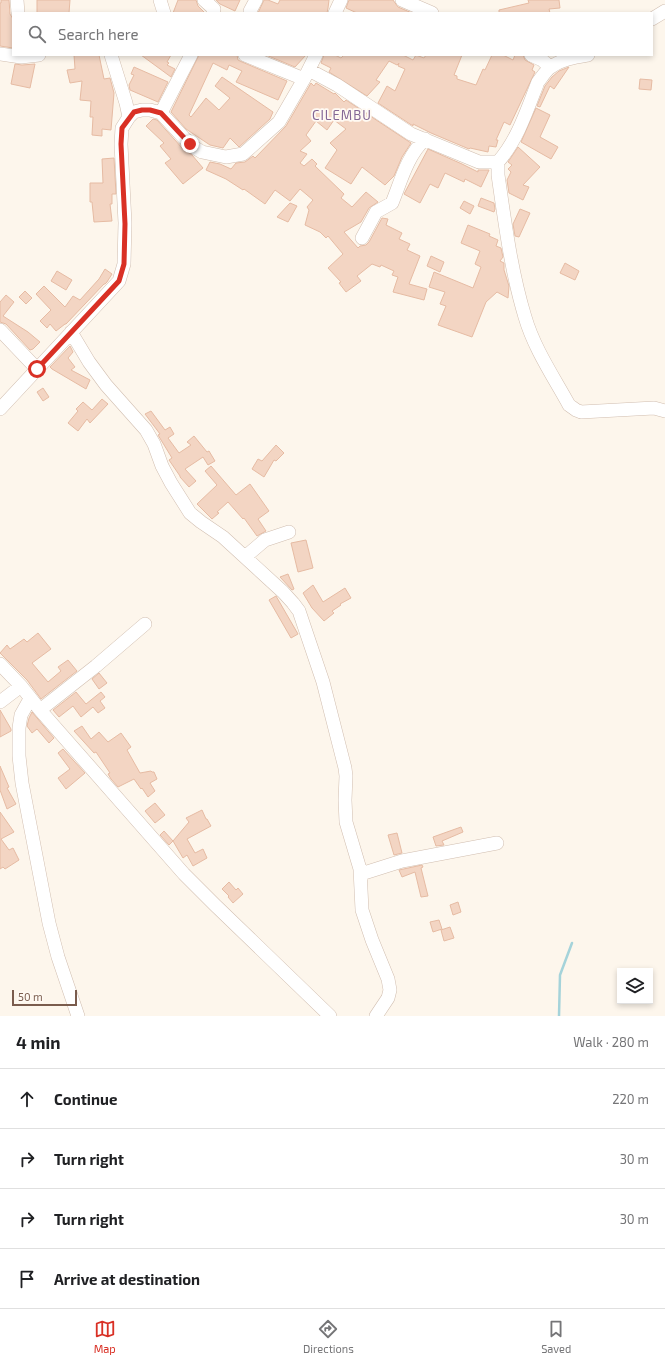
<!DOCTYPE html>
<meta charset="utf-8">
<style>
:root{--surface:#fff;--page:#f6f6f6;--text:#202124;--muted:#757577;--line:#e0e0e0;--accent:#d93025}
body{margin:0;font-family:"Exo 2",sans-serif;background:var(--page);color:var(--text)}
.controls{position:absolute;right:12px;bottom:12px;display:grid;overflow:hidden;border-radius:0px;box-shadow:0 2px 6px #0003}
.controls button{width:36px;height:36px;display:grid;place-items:center;padding:0;border:0;border-bottom:1px solid var(--line);background:var(--surface);color:var(--text);font:20px sans-serif}
.scale{position:absolute;left:12px;bottom:10px;width:65px;box-sizing:border-box;padding-left:4px;border:2px solid #7a5c4d;border-top:0;font-size:11px;line-height:14px;white-space:nowrap;color:#7a5c4d;-webkit-text-stroke:3px #fffaf3;paint-order:stroke}
.stop{position:absolute;width:12px;height:12px;margin:-9px;border:3px solid #d93025;border-radius:50%;background:#fff}
.stop.end{background:#d93025;border-color:#fff;box-shadow:0 1px 4px #0008}
.list{margin:0;padding:0;list-style:none}
h2{display:flex;justify-content:space-between;align-items:center;height:52px;margin:0;padding:0 16px;font-size:17px}
h2 small{font-size:13px;font-weight:400;color:var(--muted)}
.list li{display:grid;grid-template-columns:26px 1fr auto;gap:12px;align-items:center;box-sizing:border-box;height:60px;padding:0 16px;border-top:1px solid var(--line)}
.list b{display:block;font-size:15px;white-space:nowrap}
.list em{font-size:13px;font-style:normal;color:var(--muted)}
.icon{flex:none;width:22px;height:22px;fill:none;stroke:currentColor;stroke-width:2;stroke-linecap:round;stroke-linejoin:round}
.map{position:relative;flex:none;width:665px;height:1016px;overflow:hidden}
.search{position:absolute;background:var(--surface);box-shadow:0 2px 6px #0003;left:12px;right:12px;top:12px;height:44px;display:flex;align-items:center;gap:10px;box-sizing:border-box;padding:0 14px;border-radius:0px;color:var(--muted);font-size:15px}
.sheet{height:292px;background:var(--surface)}
nav{display:flex;justify-content:space-around;align-items:center;box-sizing:border-box;height:56px;border-top:1px solid var(--line);background:var(--surface);font-size:11px;color:var(--muted)}
nav a{display:grid;justify-items:center;gap:2px}
nav .on{color:var(--accent)}
.map>svg:first-child{display:block}
</style>
<div class="map">
<svg width="665" height="1016" viewBox="0 0 665 1016">
<rect width="100%" height="100%" fill="#fdf6ec"/>
<g fill="none" stroke-linecap="round" stroke-linejoin="round">
<path stroke="#a5d3da" stroke-width="2.5" d="M559,1016L560,975L572,943"/>
</g>
<path fill="#f3d5c3" stroke="#e6bba3" d="M1,0H9L10,14L13,19V48L0,46V3H1Z
M37,0H70L69,13H37Z
M178,0H196L198,6L205,13H173Z
M216,0H240L235,11L220,4Z
M264,0H268L278,4L280,0H329L328,8L327,13H258Z
M349,0H393L398,7L412,13H357L346,8Z
M528,0H559L560,8L549,9L550,13H499V10L529,3Z
M74,55H99L104,79L110,78L114,93L111,130L102,129V136L92,135L93,117H90L91,101L80,100L82,81L70,83L67,70L75,69Z
M141,55H171L167,62L169,63L167,65L175,69L171,77Z
M199,55H237L238,60L242,62L287,81L278,100L236,82L242,71L229,65L227,70L213,63L189,115L191,117L206,98L219,110L230,98L215,86L222,77L273,112L270,119L239,147L230,138L223,148L210,145L186,129L171,112Z
M266,55H306L295,67Z
M324,55H335L341,58L344,55H403L413,60L416,55L424,58L426,55H462L454,75L457,76V79L476,85L483,69L485,70L492,55H503L513,60L515,55H523L525,60L534,65L532,70L535,72L510,125L504,122L496,140H498L496,147L489,146L488,152L470,148L469,149L431,133L413,124V126L378,103L387,86L395,91L405,69L398,66L399,63L397,65L389,61L376,80L380,82L367,96L329,72L331,68L321,63Z
M15,64L22,65L35,64L30,88L11,84Z
M134,67L168,82L158,102L130,90L129,85L134,75L131,74Z
M569,67L554,89L550,86L540,107L537,106L545,86L552,77L559,71Z
M640,79L652,80L651,90L639,89Z
M311,83L314,86L316,83L334,94L335,93L344,102L346,100L411,143L402,157L394,176L385,185L362,167L351,184L325,168L337,150L330,143L346,129L334,120L327,130L316,121L306,135L311,141L300,151L307,154L300,163L304,166L312,159L317,164L315,166L344,194L341,198L352,207L366,192L378,202L369,208L361,222L344,232L358,248L360,246L366,245L369,242L382,218L388,219L386,225L402,233L399,239L410,244L407,250L420,256L409,284L427,289L424,300L393,292L398,277L392,275L394,271L381,265L380,267L372,264L357,276L361,281L346,292L339,283L341,282L328,268L343,254L328,236L326,238L320,232L305,225L309,210L307,207L313,200L300,189L290,201L275,190L265,204L244,189L243,190L226,179L206,170L210,162L220,164L231,169L236,163L245,162L253,156L255,158L286,126Z
M536,108L550,115L540,137L558,147L551,159L521,142Z
M153,119L157,120L183,149L192,155L203,168L183,184L165,163L171,159L160,146L164,143L146,126Z
M518,147L540,167L523,185L529,187L523,200L509,193L507,180L511,172L508,169L512,165L508,162Z
M428,149L462,164L478,172V170H489L481,187L465,179L464,182L445,173L438,188L430,184L420,203L404,194Z
M114,158L116,194H112V204H110L112,221L94,222L92,202H90V183H103L102,159Z
M481,198L494,203L495,209L494,212L478,206Z
M464,201L474,206L470,214L460,208Z
M290,203L297,206L288,222L277,217Z
M520,209L530,213L519,237L515,236L513,224Z
M468,225L490,234L489,236L498,240L496,246L501,248L503,257L500,261L504,263V270L509,286L508,298L497,292L486,302L472,337L438,325L446,306L440,304L445,292L429,287L434,272L473,288L481,267L475,264L480,251L461,243Z
M431,256L444,262L440,272L427,266Z
M565,263L579,271L575,280L560,273Z
M105,269L112,274L107,282L105,284H104L66,324H65L56,331L50,324L47,328L40,321L51,310L36,294L44,286L65,307L73,296L80,300L99,279Z
M57,271L72,280L66,290L51,281Z
M25,291L32,298L26,304L19,297Z
M6,295L14,302L3,316L28,332L40,342L33,349L30,350L6,324L0,322V302Z
M70,346L73,352L68,358L75,367L71,370L90,380L86,389L52,369L50,367Z
M43,388L49,397L43,401L37,392Z
M102,399L108,404L90,423L87,419L78,431L68,423L78,411L76,409L83,402L92,410Z
M151,411L165,430L170,427L174,434L168,438L179,453L191,445L187,442L194,436L207,452L209,451L215,461L208,465L203,457L185,469L196,481L189,487L180,477V476L169,460L172,458L158,435L160,434L145,414Z
M276,445L284,453L276,461L274,460L264,477L252,469L258,459L262,461Z
M211,466L236,495L250,484L269,511L258,519L266,531L257,536L244,518L243,519L228,502L217,512L219,513L212,519L197,504L217,485L205,471Z
M306,540L313,568L298,572L291,543Z
M288,574L294,589L292,590L280,577Z
M313,585L323,602L345,588L351,598L340,604L341,605L332,611L334,613L324,621L312,608L303,593Z
M276,596L298,634L291,638L269,600Z
M38,633L51,649L32,663L48,682L61,671L58,667L68,660L77,671L41,699L27,680L0,653L7,645L10,649L24,639L27,642Z
M99,673L107,683L99,689L92,679Z
M76,692L86,704L101,692L105,697L100,701L105,708L98,713L93,707L81,717L73,706L59,717L53,710Z
M0,710L11,729V731L0,737Z
M32,712L54,738L49,743L37,729L32,733L27,726L29,718Z
M82,726L91,739L99,732L108,742L121,733L131,747L127,750L140,773L151,771L152,772H154L157,779L150,783L155,791L148,797L142,788L141,789L134,779L118,787L111,779L108,774L110,773L96,752L94,753L74,731Z
M63,749L85,773L66,789L58,778L70,769L58,753Z
M0,766L9,787L7,788L16,804L7,809L0,790Z
M155,803L165,815L155,823L145,811Z
M202,810L206,819H207L211,826L187,839L195,853L203,849L207,858L193,866L187,855L183,858L173,841L189,822L186,818Z
M0,812L14,832L1,839L9,850L13,848L19,860L5,869L3,867L0,869Z
M461,827L463,832L442,841L444,845L436,846L433,837Z
M164,831L173,841L169,845L160,835Z
M397,833L402,853L394,855L388,835Z
M422,865L423,867L421,868L428,896L421,897L415,872L402,877L399,870Z
M229,882L236,890L238,888L243,894L233,903L228,897L229,896L222,889Z
M458,902L461,912L453,915L450,905Z
M439,920L442,929L433,932L430,922Z
M450,927L454,938L444,941L441,930Z"/>
<g fill="none" stroke-linecap="round" stroke-linejoin="round">
<defs>
<path id="minor" d="M17,0L18,13
M160,0L164,13
M204,0L214,9L213,13
M402,0L432,13
M250,11L256,0
M335,13L341,0
M652,19L665,11
M0,54L21,57L39,55
M111,55L126,103L129,117
M245,55L304,79
M531,55L542,60L550,67
M309,70L337,85L411,134L479,162H498C518,139 527,110 538,82C542,77 546,70 551,67C562,59 576,57 588,55
M161,113L191,55
M498,162V175C505,223 511,271 525,317C534,348 553,376 569,405L576,410L581,412L654,408L665,411
M362,238L376,212L392,203C401,181 407,156 425,139
M0,330L37,369
M71,332L89,362L106,385L146,430L154,444L162,466L171,483L190,513L201,522L223,537L283,592L293,603L299,611L323,682L345,768L346,776L345,800L346,822L360,869L362,910L372,940L388,979L390,990L388,998L376,1016
M0,409L119,281L124,264L125,223L121,144L122,128L129,117L134,112L142,110H150L161,113L184,138L195,148L202,152L226,157L243,154L279,122L304,79L316,55
M245,557L265,540L289,532
M0,664L21,686L40,710L184,874L215,905L330,1016
M30,699L21,715L19,728V756L22,783L49,923L58,957L78,1016
M0,702L21,686
M40,710L96,666L145,624
M361,874L402,861L497,843"/>
</defs>
<use href="#minor" stroke="#d1beb0" stroke-width="14"/>
<use href="#minor" stroke="#fff" stroke-width="13"/>
</g>
<g fill="none" stroke-linecap="round" stroke-linejoin="round">
<path stroke="#d93025" stroke-width="5" d="M37,369L119,281L124,264L125,224L121,144L122,128L134,112L142,110H150L161,113L190,144"/>
</g>
<g text-anchor="middle" stroke-width="3.5" stroke-linejoin="round" paint-order="stroke">
<g font-size="13" letter-spacing="1" fill="#846695" stroke="#fffaf3">
<text x="342" y="120">CILEMBU</text>
</g>
</g>
</svg>
<div class="controls">
<button><svg class="icon" aria-label="layers" viewBox="0 0 24 24"><path d="M12 4l9 5-9 5-9-5zM3 14l9 5 9-5"/></svg></button>
</div>
<div class="scale">50 m</div>
<div class="stop" style="left:37px;top:369px"></div>
<div class="stop end" style="left:190px;top:144px"></div>
<div class="search"><svg class="icon" aria-label="search" viewBox="0 0 24 24"><circle cx="10" cy="10" r="6"/><path d="M15 15l6 6"/></svg>Search here</div>
</div>
<section class="sheet">
<h2>4 min<small>Walk · 280 m</small></h2>
<ul class="list">
<li><svg class="icon" aria-label="ahead" viewBox="0 0 24 24"><path d="M12 20V5M6 11l6-6 6 6"/></svg><div><b>Continue</b></div><em>220 m</em></li>
<li><svg class="icon" aria-label="right" viewBox="0 0 24 24"><path d="M7 20v-9h11M14 6l5 5-5 5"/></svg><div><b>Turn right</b></div><em>30 m</em></li>
<li><svg class="icon" aria-label="right" viewBox="0 0 24 24"><path d="M7 20v-9h11M14 6l5 5-5 5"/></svg><div><b>Turn right</b></div><em>30 m</em></li>
<li><svg class="icon" aria-label="arrive" viewBox="0 0 24 24"><path d="M6 21V4h12l-3 4 3 4H6"/></svg><div><b>Arrive at destination</b></div></li>
</ul>
</section>
<nav>
<a class="on"><svg class="icon" aria-label="map" viewBox="0 0 24 24"><path d="M3 6l6-2 6 2 6-2v14l-6 2-6-2-6 2zM9 4v14M15 6v14"/></svg>Map</a>
<a><svg class="icon" aria-label="directions" viewBox="0 0 24 24"><path d="M12 3l9 9-9 9-9-9zM9 14v-3h6M13 9l2 2-2 2"/></svg>Directions</a>
<a><svg class="icon" aria-label="saved" viewBox="0 0 24 24"><path d="M7 4h10v16l-5-4-5 4z"/></svg>Saved</a>
</nav>
